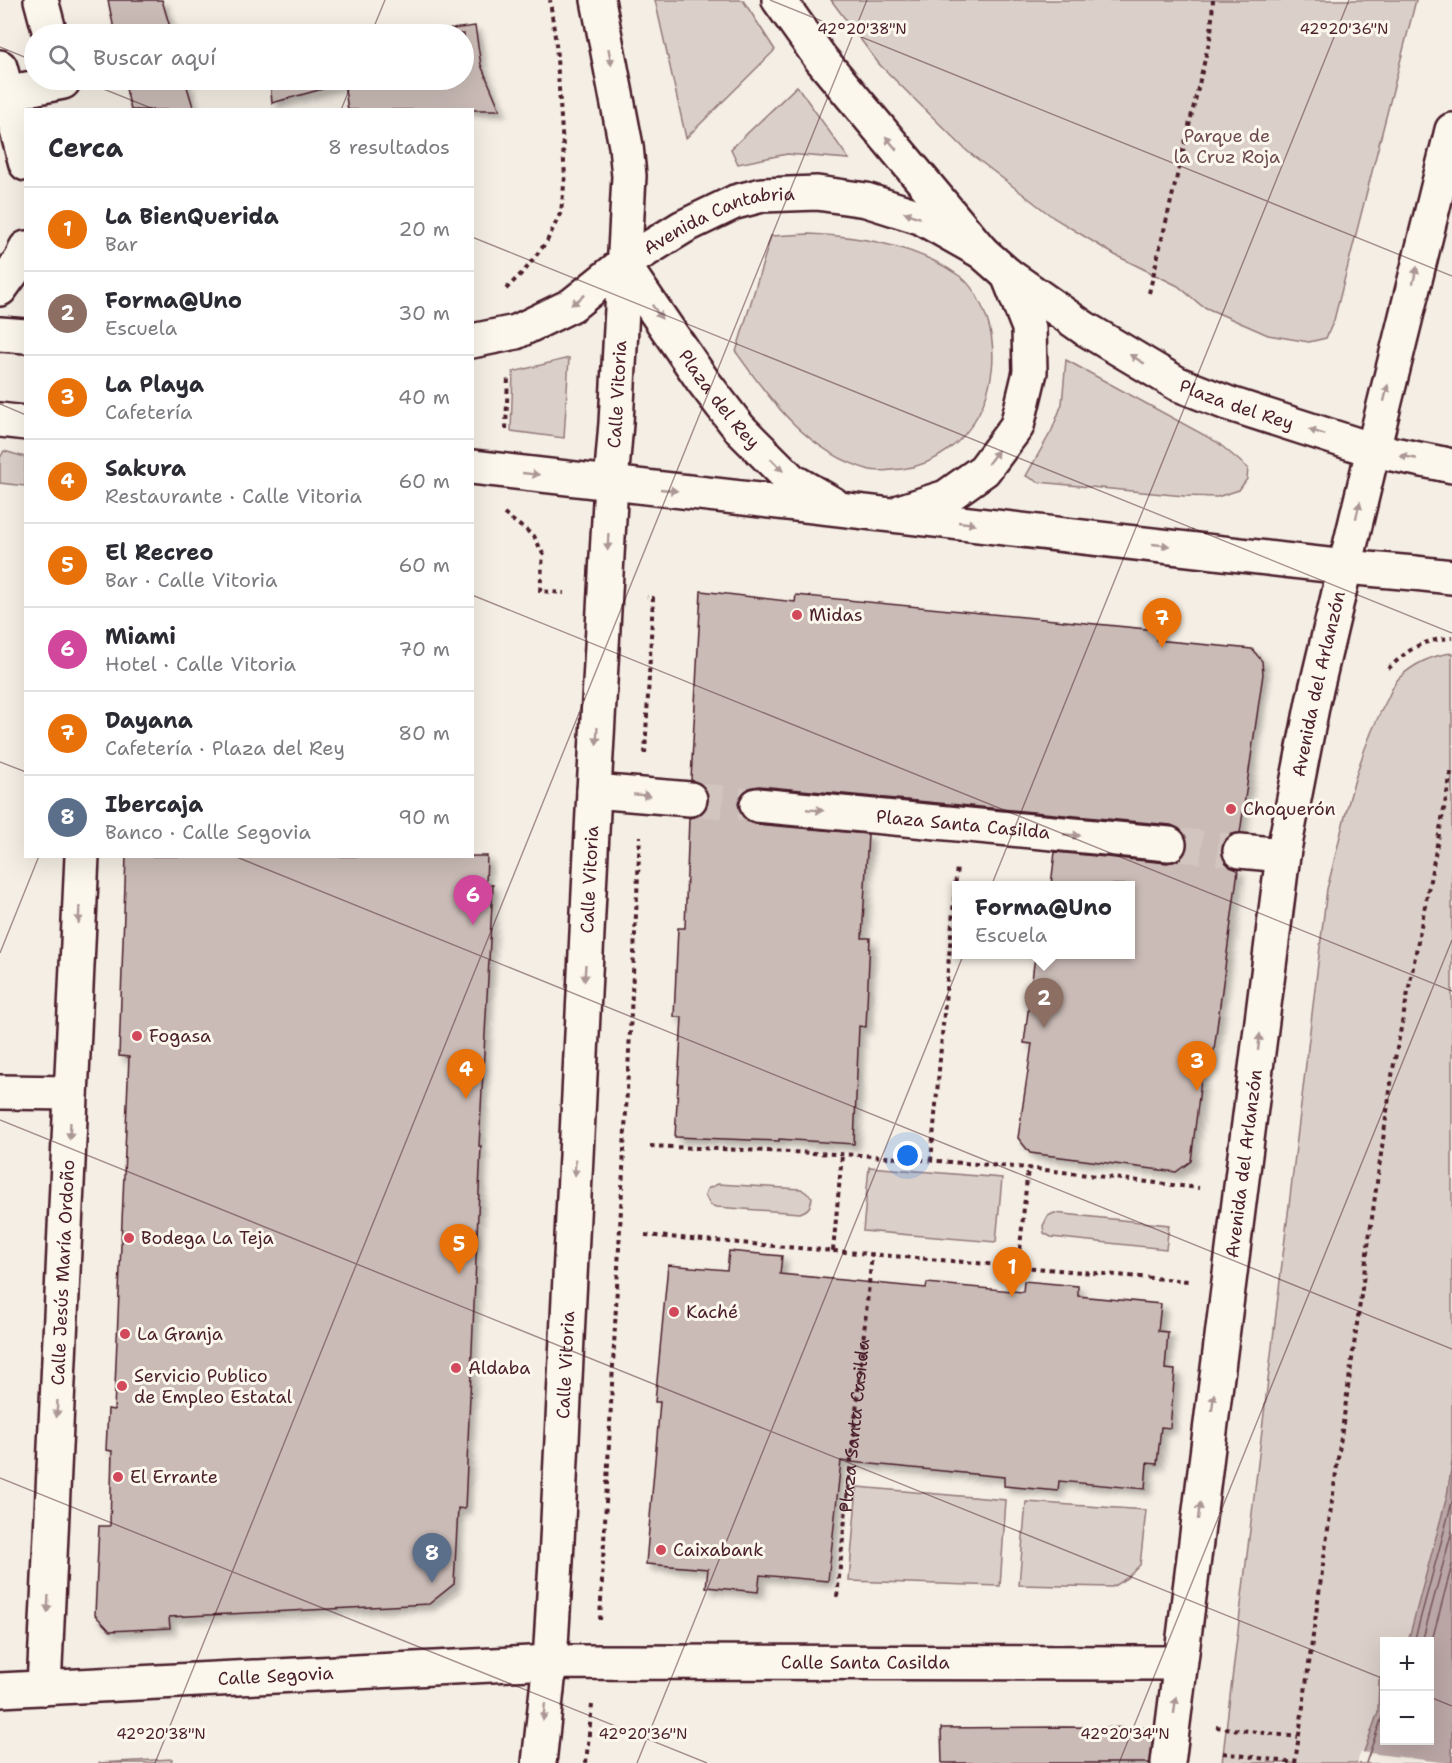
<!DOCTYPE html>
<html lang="es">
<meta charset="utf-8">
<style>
:root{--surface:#fff;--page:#f2f2f3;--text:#2b2b33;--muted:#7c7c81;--line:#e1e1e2;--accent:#d1495b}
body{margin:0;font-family:"Shantell Sans",sans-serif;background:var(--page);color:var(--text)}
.controls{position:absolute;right:18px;bottom:18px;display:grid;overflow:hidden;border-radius:0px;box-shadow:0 6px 24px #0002}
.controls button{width:54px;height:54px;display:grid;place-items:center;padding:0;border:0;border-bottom:2px solid var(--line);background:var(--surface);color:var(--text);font:30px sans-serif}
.you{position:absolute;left:908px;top:1156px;width:21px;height:21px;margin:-15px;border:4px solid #fff;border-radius:50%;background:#1a73e8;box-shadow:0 0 0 9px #1a73e833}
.badge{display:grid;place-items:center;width:39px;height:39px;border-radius:50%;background:var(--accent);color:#fff;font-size:20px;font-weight:700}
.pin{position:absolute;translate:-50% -50px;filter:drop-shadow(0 2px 3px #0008)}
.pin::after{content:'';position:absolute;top:32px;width:21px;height:18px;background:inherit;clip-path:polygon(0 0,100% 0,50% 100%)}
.popup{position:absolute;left:952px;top:881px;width:183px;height:78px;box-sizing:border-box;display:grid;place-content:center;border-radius:0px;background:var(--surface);filter:drop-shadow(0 2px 4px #0005);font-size:20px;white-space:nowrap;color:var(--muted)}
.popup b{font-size:22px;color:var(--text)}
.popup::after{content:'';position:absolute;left:50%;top:100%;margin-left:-12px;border:12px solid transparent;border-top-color:var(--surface)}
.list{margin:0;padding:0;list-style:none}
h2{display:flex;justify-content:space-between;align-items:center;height:78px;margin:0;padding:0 24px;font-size:26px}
h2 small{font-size:20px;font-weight:400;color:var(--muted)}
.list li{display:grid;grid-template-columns:39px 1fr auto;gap:18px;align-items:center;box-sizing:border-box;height:84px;padding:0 24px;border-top:2px solid var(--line)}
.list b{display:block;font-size:22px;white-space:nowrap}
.list p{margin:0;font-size:20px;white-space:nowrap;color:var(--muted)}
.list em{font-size:20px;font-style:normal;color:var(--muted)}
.icon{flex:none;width:33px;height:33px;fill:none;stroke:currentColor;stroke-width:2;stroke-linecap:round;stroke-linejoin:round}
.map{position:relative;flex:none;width:1452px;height:1763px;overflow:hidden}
.search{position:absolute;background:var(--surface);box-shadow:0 6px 24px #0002;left:24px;top:24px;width:450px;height:66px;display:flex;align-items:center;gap:15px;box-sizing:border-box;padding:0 21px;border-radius:33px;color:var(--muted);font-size:22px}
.panel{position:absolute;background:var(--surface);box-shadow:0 6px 24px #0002;left:24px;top:108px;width:450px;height:750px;border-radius:0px}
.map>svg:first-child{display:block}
</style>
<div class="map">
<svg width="1452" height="1763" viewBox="0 0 1452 1763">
<defs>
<filter id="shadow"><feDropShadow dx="5.5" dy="5.5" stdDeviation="3" flood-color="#0004"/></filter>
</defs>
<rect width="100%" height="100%" fill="#f4eee4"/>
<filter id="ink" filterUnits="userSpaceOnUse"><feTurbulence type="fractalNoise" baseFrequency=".0167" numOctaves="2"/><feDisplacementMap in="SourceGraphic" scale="12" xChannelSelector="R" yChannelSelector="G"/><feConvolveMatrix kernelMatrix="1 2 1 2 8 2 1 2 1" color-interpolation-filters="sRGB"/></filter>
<g filter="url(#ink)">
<path fill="#dbd0c9" stroke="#92787a" stroke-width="1.5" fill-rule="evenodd" d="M655,0H743L775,50L686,138Z
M831,0H1416L1334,320L1326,338L1309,342L1268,335L1202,306L1178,286L1115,255L1054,218L967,151L879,64Z
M797,86L849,159L787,154L738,164L731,149Z
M809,234C861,236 918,246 961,277C973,286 982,305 987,319C1008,382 971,460 902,469C892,470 879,472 870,470C807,452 772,402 736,352L771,236Z
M569,358L564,438L511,431L513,372Z
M1066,360L1217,442L1248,468L1247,479L1239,490L1217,497L1184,496L1038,482L1026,476L1052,430L1062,404Z
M4,451L25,457V486L0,483V458Z
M1452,653V1763H1222L1327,889C1344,825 1355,756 1388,698C1391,691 1394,683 1399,678C1413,664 1433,655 1452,653ZM1384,1642H1430V1740H1384Z
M869,1167L1002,1178L996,1242L863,1231Z
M718,1184L801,1189L812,1197C811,1206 809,1210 800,1213L716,1207L710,1205L705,1195L707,1189Z
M1054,1213L1169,1225L1166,1249L1051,1237L1044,1233L1043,1226L1048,1216Z
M857,1487L1006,1500L1000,1586L849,1581Z
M1026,1502L1146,1510L1140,1565L1127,1578L1112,1587L1019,1585Z
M172,1759L171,1763H98Z"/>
<path fill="#baa7a5" stroke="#8d7174" stroke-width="1.5" d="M1452,1462V1763H1360L1378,1712L1379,1680L1384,1673V1740H1430V1642L1407,1641L1409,1638L1447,1496Z"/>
<path fill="#f4eee4" d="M1361,1752L1449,1763H1357Z"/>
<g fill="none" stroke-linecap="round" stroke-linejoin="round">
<path stroke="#77555c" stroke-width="1.5" d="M1414,1642L1452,1502
M1422,1642L1452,1531
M1430,1648L1452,1565
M1366,1763L1383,1714L1384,1696"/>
</g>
<path fill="#cabbb6" stroke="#4a1f2b" stroke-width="1.5" filter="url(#shadow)" d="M108,0H162L172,34H115Z
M475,26L481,65L500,110H348L344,83L272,103L270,80H464V34H412Z
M124,80H185L194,110H131Z
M701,591L795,602L796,595L1157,630L1156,640L1252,649L1262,661L1263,674L1240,833L1232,834L1225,840L1221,849L1223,859L1230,867L1238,870L1212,1065L1203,1064L1191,1161L1176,1172L1030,1153L1018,1138L1032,1044L1024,1043L1035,956L1042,957V954H1131V885H1051L1055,852L1167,863L1176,861L1184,855L1188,846L1186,837L1180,829L1171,825L759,786L749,788L741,795L738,803L740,813L747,821L755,824L868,834L862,938H870L866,1027L859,1026L854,1144L779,1139V1141L675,1137L682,1017H674L678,928H685L689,818L698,816L705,810L709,800L707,792L701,784L691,780Z
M126,856H487L486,884L493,885L479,1146H481L465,1509L458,1508L454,1584L429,1604L169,1617L170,1628L110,1631L95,1615L99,1526H110L112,1451L106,1450L108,1409L114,1410L129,1057L119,1056Z
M729,1251L782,1256L780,1274L926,1288L927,1283L1023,1292L1024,1281L1078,1286V1296L1161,1304L1158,1331L1168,1332L1165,1369L1175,1370L1170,1428L1161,1427L1157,1464L1147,1463L1145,1489L1059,1481L1058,1491L1004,1486V1477L841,1461L828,1581L760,1575L758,1592L706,1587L708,1569L646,1564L660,1402H655L668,1265L727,1270Z
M1065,1727L1154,1728L1150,1763H942L941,1728Z"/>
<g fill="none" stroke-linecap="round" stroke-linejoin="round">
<path stroke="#d2c5bf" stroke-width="33" stroke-dasharray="33 16" stroke-linecap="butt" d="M690,799L757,805
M1169,844L1240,851"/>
<defs>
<g id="minor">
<path d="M41,0L50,34"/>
<path d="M0,67L26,164"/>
<path d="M7,93L63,82"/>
<path d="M0,289L21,260L26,248"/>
<path d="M1373,450L1452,130"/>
<path d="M594,791L690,799"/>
<path id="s2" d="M757,805L1169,844"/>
<path d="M1240,851L1283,855"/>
<path d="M0,1092L71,1093"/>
<path id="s3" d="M44,1688L82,856"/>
<path id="s4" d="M0,1690L550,1662L1180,1663"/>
</g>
<g id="primary">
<path id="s5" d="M623,264L703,381L740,429L791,480L833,504"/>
<path d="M0,334L26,336"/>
<path id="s6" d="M472,341L516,332L572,305L623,264L683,227L735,202L762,195L817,193L866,200L920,217L982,252L1008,275L1084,328L1178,384L1227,403L1373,450L1443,464"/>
<path d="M0,420L26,423"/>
<path d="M472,467L1345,567L1414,573"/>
<path d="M902,511L946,497L984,470L1017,426L1030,372L1029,328L1008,275"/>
<path d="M1345,567L1373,450"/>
</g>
<g id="trunk">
<path d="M779,0L821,59L982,252"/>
<path id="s7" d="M539,1763L550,1662L556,1561L594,791L611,483L616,423L629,176L626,146L598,0"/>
<path id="s8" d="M1168,1763L1283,855L1313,702L1345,567"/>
</g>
<path id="motorway" d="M1443,464L1452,466
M1414,573L1452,577"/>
</defs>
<use href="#minor" stroke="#4a1f2b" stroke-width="38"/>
<use href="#primary" stroke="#4a1f2b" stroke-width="38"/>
<use href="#trunk" stroke="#4a1f2b" stroke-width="38"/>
<use href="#motorway" stroke="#4a1f2b" stroke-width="38"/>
<g stroke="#4a1f2b" stroke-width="4" stroke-dasharray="4.5 4.5" stroke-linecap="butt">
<path d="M506,289L526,269L547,241L561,212L565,177L556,44L550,0"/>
<path d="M1149,293L1211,34L1213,0"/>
<path d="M506,429L508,377"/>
<path d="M504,514L534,536L543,554L540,591L564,593"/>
<path d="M1388,669C1410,648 1421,640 1452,638"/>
<path d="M645,754L653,598L647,597"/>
<path d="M650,1146L860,1155L1028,1168L1199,1188"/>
<path d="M931,1161L957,866"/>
<path d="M645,1235L1188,1281"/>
<path d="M833,1251L842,1155"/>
<path d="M1018,1267L1028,1168"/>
<path id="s1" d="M837,1597L872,1254"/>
<path d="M600,1620L640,836"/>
<path d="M1216,1727L1298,1737"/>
<path d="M586,1763L592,1705"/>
<path d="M1295,1763L1393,1069L1452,768"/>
</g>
<use href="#minor" stroke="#fbf7ec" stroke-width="33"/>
<use href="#primary" stroke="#fbf7ec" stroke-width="33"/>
<use href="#trunk" stroke="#fbf7ec" stroke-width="33"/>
<use href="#motorway" stroke="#fbf7ec" stroke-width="33"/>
<path stroke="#4a1f2b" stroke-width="4" stroke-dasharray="4.5 4.5" stroke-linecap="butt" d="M1223,1753L1295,1763"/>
</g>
<defs><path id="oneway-solid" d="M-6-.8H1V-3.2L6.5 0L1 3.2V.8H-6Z" transform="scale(1.5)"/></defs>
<g fill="#ab9695">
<use href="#oneway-solid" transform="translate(610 57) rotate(80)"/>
<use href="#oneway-solid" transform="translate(891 143) rotate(-130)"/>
<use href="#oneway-solid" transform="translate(912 215) rotate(-161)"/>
<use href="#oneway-solid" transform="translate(1415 275) rotate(-76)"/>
<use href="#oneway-solid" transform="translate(578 300) rotate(143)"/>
<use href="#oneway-solid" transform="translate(657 312) rotate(55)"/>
<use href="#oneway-solid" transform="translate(1137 359) rotate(-149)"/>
<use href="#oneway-solid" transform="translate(1386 393) rotate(-77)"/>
<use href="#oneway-solid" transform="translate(1317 432) rotate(-162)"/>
<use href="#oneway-solid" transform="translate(993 457) rotate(-53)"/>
<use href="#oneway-solid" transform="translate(1408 457) rotate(-169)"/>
<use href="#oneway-solid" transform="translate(777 465) rotate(45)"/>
<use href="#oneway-solid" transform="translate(531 474) rotate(6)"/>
<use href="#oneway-solid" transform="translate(669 490) rotate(6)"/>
<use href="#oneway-solid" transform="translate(1358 510) rotate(-76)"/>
<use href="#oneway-solid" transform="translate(967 523) rotate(6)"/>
<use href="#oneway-solid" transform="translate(608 542) rotate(93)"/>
<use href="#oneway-solid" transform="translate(1161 545) rotate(6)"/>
<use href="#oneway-solid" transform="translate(597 736) rotate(93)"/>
<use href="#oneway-solid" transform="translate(642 795) rotate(4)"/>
<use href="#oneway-solid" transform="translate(815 810) rotate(5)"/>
<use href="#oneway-solid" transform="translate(1072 835) rotate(5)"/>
<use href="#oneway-solid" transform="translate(79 915) rotate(93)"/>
<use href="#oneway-solid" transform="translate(585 973) rotate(93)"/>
<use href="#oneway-solid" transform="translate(1259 1042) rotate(-83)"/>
<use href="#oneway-solid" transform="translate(70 1131) rotate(93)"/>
<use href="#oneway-solid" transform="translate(575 1168) rotate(93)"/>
<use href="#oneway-solid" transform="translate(1213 1402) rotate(-83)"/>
<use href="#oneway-solid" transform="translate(57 1409) rotate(93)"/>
<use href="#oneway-solid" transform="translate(1199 1511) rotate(-83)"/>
<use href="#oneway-solid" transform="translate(48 1604) rotate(93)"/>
<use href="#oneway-solid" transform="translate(1175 1705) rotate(-83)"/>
<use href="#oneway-solid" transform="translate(544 1712) rotate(96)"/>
</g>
</g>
<path fill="none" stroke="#4a1f2b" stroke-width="1.5" stroke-opacity="0.45" d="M770,0L1452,276M371,34L385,0M0,47L34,61M81,80L156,110M341,110L353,80M472,237L1452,633M0,404L26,415M472,595L1452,991M0,762L26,772M234,856L1452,1349M0,953L39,856M0,1120L1384,1679M0,1478L707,1763M1430,1697L1452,1706M155,1763L867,0M637,1763L1349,0M1119,1763L1452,940"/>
<g fill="#d1495b" stroke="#fbf7ec" stroke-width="2">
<circle cx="797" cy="615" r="6"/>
<circle cx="1231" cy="809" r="6"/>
<circle cx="137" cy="1036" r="6"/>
<circle cx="129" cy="1238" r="6"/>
<circle cx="674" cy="1312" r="6"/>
<circle cx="125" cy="1334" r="6"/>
<circle cx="456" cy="1368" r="6"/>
<circle cx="122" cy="1386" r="6"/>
<circle cx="118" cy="1477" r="6"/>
<circle cx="661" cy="1550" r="6"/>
</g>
<g text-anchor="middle" stroke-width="6" stroke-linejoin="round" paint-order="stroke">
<g font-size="18" fill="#6e4b52" stroke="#fbf7ec">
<text x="1227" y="142">Parque de<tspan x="1227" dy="21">la Cruz Roja</tspan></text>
</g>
<g font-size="18" fill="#4a1f2b" stroke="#fbf7ec">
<text dy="6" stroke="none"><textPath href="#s6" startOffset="280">Avenida Cantabria</textPath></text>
<text dy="6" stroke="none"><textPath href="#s7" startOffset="1371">Calle Vitoria</textPath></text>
<text dy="6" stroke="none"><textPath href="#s5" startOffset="166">Plaza del Rey</textPath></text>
<text dy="6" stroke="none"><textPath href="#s6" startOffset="860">Plaza del Rey</textPath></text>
<text dy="6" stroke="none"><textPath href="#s8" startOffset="1090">Avenida del Arlanzón</textPath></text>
<text dy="6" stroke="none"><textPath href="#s2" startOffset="207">Plaza Santa Casilda</textPath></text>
<text dy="6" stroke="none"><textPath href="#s7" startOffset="885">Calle Vitoria</textPath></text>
<text dy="6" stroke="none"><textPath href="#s8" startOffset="604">Avenida del Arlanzón</textPath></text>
<text dy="6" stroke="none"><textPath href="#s3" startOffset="416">Calle Jesús María Ordoño</textPath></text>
<text dy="6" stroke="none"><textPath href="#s7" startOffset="399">Calle Vitoria</textPath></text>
<text dy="6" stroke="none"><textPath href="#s1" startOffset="172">Plaza Santa Casilda</textPath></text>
<text dy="6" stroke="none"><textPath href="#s4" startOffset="866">Calle Santa Casilda</textPath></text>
<text dy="6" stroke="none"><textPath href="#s4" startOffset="276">Calle Segovia</textPath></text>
</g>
<g font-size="18" fill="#4a1f2b" stroke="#fbf7ec" text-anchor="start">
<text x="809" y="621">Midas</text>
<text x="1243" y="815">Choquerón</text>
<text x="149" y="1042">Fogasa</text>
<text x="141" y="1244">Bodega La Teja</text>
<text x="686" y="1318">Kaché</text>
<text x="137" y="1340">La Granja</text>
<text x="468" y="1374">Aldaba</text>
<text x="134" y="1382">Servicio Publico<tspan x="134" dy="21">de Empleo Estatal</tspan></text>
<text x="130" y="1483">El Errante</text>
<text x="673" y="1556">Caixabank</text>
</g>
</g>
<g font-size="15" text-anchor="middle" fill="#4a1f2b" stroke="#fbf7ec" stroke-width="6" stroke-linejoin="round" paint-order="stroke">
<text x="862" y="34">42°20'38"N</text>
<text x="1344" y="34">42°20'36"N</text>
<text x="161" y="1739">42°20'38"N</text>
<text x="643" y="1739">42°20'36"N</text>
<text x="1125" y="1739">42°20'34"N</text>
</g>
</svg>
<div class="controls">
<button>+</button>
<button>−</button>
</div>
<div class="you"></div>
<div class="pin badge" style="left:1012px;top:1297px;background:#e8710a">1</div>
<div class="pin badge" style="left:1044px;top:1028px;background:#8d6e63">2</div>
<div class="popup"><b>Forma@Uno</b>Escuela</div>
<div class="pin badge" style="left:1197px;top:1091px;background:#e8710a">3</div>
<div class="pin badge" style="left:466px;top:1099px;background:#e8710a">4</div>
<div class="pin badge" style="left:459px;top:1274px;background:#e8710a">5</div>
<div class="pin badge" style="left:473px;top:925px;background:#d1479c">6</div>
<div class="pin badge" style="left:1162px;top:648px;background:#e8710a">7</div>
<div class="pin badge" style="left:432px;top:1583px;background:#5c6f8a">8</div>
<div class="search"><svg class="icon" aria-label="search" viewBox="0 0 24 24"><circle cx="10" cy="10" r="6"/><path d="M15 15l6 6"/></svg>Buscar aquí</div>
<section class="panel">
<h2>Cerca<small>8 resultados</small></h2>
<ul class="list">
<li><span class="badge" style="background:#e8710a">1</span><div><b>La BienQuerida</b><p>Bar</p></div><em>20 m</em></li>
<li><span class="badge" style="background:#8d6e63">2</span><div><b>Forma@Uno</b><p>Escuela</p></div><em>30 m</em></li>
<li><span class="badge" style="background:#e8710a">3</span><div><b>La Playa</b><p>Cafetería</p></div><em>40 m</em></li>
<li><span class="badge" style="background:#e8710a">4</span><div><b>Sakura</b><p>Restaurante · Calle Vitoria</p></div><em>60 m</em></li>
<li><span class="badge" style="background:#e8710a">5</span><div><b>El Recreo</b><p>Bar · Calle Vitoria</p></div><em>60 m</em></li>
<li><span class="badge" style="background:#d1479c">6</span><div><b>Miami</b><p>Hotel · Calle Vitoria</p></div><em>70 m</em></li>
<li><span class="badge" style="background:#e8710a">7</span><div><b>Dayana</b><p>Cafetería · Plaza del Rey</p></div><em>80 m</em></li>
<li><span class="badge" style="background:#5c6f8a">8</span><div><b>Ibercaja</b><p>Banco · Calle Segovia</p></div><em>90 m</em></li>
</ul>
</section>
</div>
